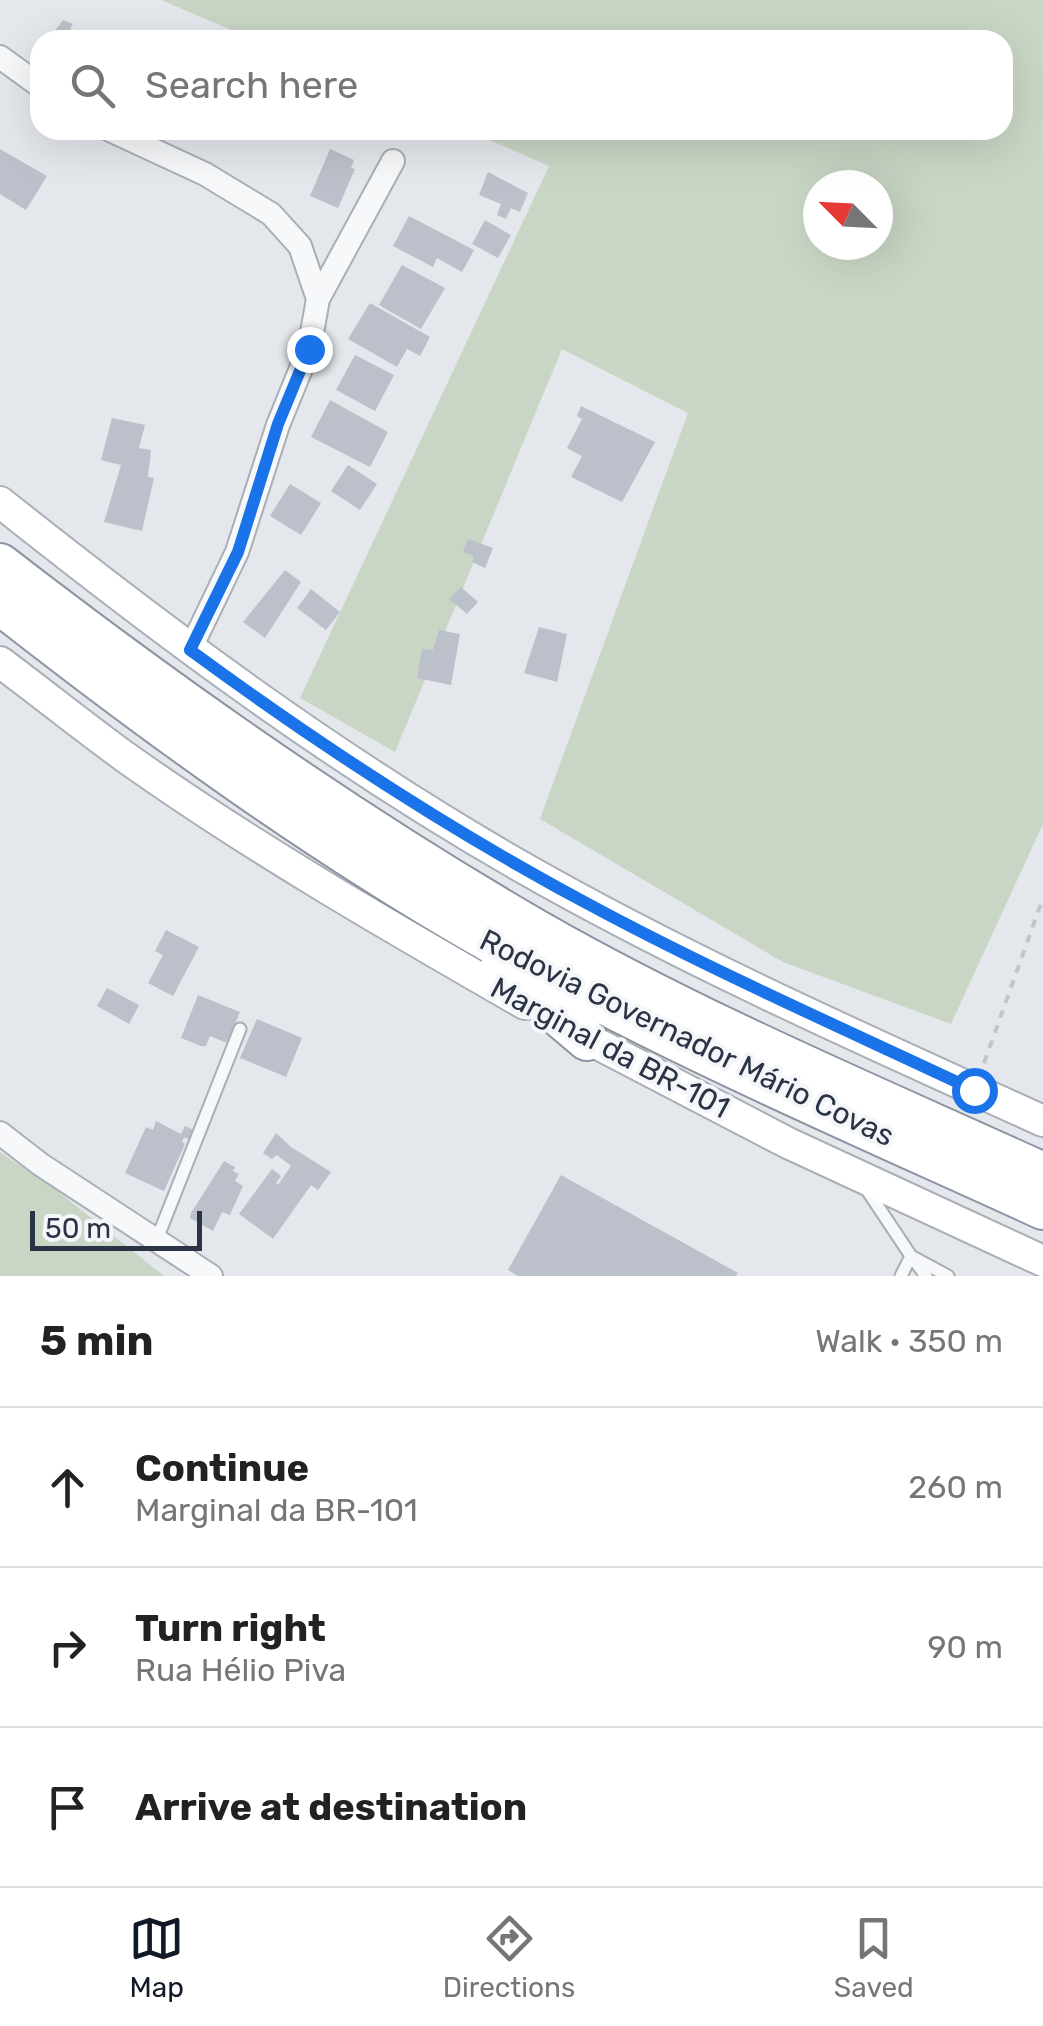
<!DOCTYPE html>
<meta charset="utf-8">
<style>
:root{--surface:#fff;--page:#f6f6f6;--text:#222;--muted:#767676;--line:#e0e0e0;--accent:#111827}
body{margin:0;font-family:Rubik,sans-serif;background:var(--page);color:var(--text)}
.compass{position:absolute;left:803px;top:170px;width:90px;height:90px;border-radius:50%;background:var(--surface);box-shadow:0 10px 40px #0002;rotate:294deg}
.scale{position:absolute;left:30px;bottom:25px;width:172px;box-sizing:border-box;padding-left:10px;border:5px solid #2b3445;border-top:0;font-size:28px;line-height:35px;white-space:nowrap;color:#2b3445;-webkit-text-stroke:8px #f4f6f9;paint-order:stroke}
.stop{position:absolute;width:30px;height:30px;margin:-22px;border:8px solid #1a73e8;border-radius:50%;background:#fff}
.stop.end{background:#1a73e8;border-color:#fff;box-shadow:0 2px 10px #0008}
.list{margin:0;padding:0;list-style:none}
h2{display:flex;justify-content:space-between;align-items:center;height:130px;margin:0;padding:0 40px;font-size:42px}
h2 small{font-size:32px;font-weight:400;color:var(--muted)}
.list li{display:grid;grid-template-columns:65px 1fr auto;gap:30px;align-items:center;box-sizing:border-box;height:160px;padding:0 40px;border-top:2px solid var(--line)}
.list b{display:block;font-size:38px;white-space:nowrap}
.list p{margin:0;font-size:32px;white-space:nowrap;color:var(--muted)}
.list em{font-size:32px;font-style:normal;color:var(--muted)}
.icon{flex:none;width:55px;height:55px;fill:none;stroke:currentColor;stroke-width:2;stroke-linecap:round;stroke-linejoin:round}
.map{position:relative;flex:none;width:1043px;height:1276px;overflow:hidden}
.search{position:absolute;background:var(--surface);box-shadow:0 10px 40px #0002;left:30px;right:30px;top:30px;height:110px;display:flex;align-items:center;gap:25px;box-sizing:border-box;padding:0 35px;border-radius:30px;color:var(--muted);font-size:38px}
.sheet{height:610px;background:var(--surface)}
nav{display:flex;justify-content:space-around;align-items:center;box-sizing:border-box;height:140px;border-top:2px solid var(--line);background:var(--surface);font-size:28px;color:var(--muted)}
nav a{display:grid;justify-items:center;gap:5px}
nav .on{color:var(--accent)}
.map>svg:first-child{display:block}
</style>
<div class="map">
<svg width="1043" height="1276" viewBox="0 0 1043 1276">
<rect width="100%" height="100%" fill="#e4e7ec"/>
<path fill="#c9d6c5" fill-rule="evenodd" d="M161,0H1043V824L951,1024L783,962L540,819L688,413L562,349L395,752L300,698L549,166L467,130H1003V40H255ZM818,185H878V245H818Z
M0,1152L56,1190L164,1276H0Z"/>
<path fill="#bbc0ca" d="M63,20L73,24L70,29L93,40H48Z
M129,31L151,40H125Z
M0,149L47,176L26,210L0,194Z
M330,149L354,160L351,168L355,169L338,208L310,196Z
M488,172L528,193L520,212L511,208L506,219L497,215L501,204L479,195Z
M409,216L474,250L462,272L437,258L433,267L393,246Z
M485,220L511,235L498,258L472,244Z
M402,265L445,288L421,329L379,305Z
M370,303L430,337L420,356L407,349L397,367L348,339Z
M355,355L394,375L375,411L336,390Z
M330,400L388,432L370,467L311,437Z
M581,406L655,442L622,502L571,477L582,456L567,448L582,419L577,416Z
M112,418L145,425L139,448L151,450L148,477L154,478L142,531L104,522L121,465L101,460Z
M348,465L377,484L360,510L331,491Z
M290,484L321,503L301,535L270,516Z
M468,539L493,548L485,568L472,562L474,556L463,552Z
M285,570L301,582L265,638L243,622Z
M461,587L478,602L467,614L449,599Z
M311,589L340,612L326,630L297,608Z
M539,627L567,634L557,682L524,673Z
M439,630L460,634L451,685L417,678L422,649L433,650Z
M166,930L199,947L173,996L148,983L163,955L155,951Z
M107,988L139,1005L129,1024L97,1006Z
M198,995L240,1012L227,1043L210,1036L206,1046H201L181,1038Z
M257,1019L302,1038L286,1077L240,1058Z
M156,1121L181,1134L185,1126L196,1131L192,1141L184,1137L182,1142L185,1144L164,1191L125,1173L146,1127L153,1130Z
M276,1133L291,1147L331,1172L318,1190L311,1185L273,1239L239,1214L272,1169L281,1176L276,1183L278,1185L291,1166L277,1155L272,1159L263,1153Z
M224,1161L235,1167L233,1171L239,1174L235,1181L243,1186L230,1215L222,1212L213,1231L190,1218L191,1213Z
M561,1175L738,1273L736,1276H518L508,1270Z"/>
<g fill="none" stroke-linecap="round" stroke-linejoin="round">
<defs>
<path id="service" d="M867,1190L911,1256L948,1276
M157,1239L240,1029
M901,1276L911,1256L926,1276"/>
<path id="minor" d="M0,57L40,86
M110,130L205,174L271,214L300,246L318,299L309,349L278,425L237,552L190,650
M318,299L393,161
M0,1133L40,1164L211,1276"/>
<path id="secondary" d="M0,502C166,634 335,760 520,866C688,962 867,1041 1043,1121
M0,662C43,694 85,728 128,759C255,849 391,927 525,1004
M569,1029L788,1143L1043,1261"/>
<path id="motorway" d="M0,564C172,697 349,822 538,931C699,1023 874,1096 1043,1173
M0,604C153,724 310,838 478,935C659,1040 853,1122 1043,1209
M501,967L587,1040"/>
</defs>
<use href="#service" stroke="#a9aeb7" stroke-width="15"/>
<use href="#minor" stroke="#a9aeb7" stroke-width="26"/>
<use href="#secondary" stroke="#a9aeb7" stroke-width="34"/>
<use href="#motorway" stroke="#8b94a3" stroke-width="44"/>
<path stroke="#c2c5cb" stroke-width="4" stroke-dasharray="8 8" stroke-linecap="butt" d="M984,1063L1043,898"/>
<use href="#service" stroke="#f7f8fa" stroke-width="11"/>
<use href="#minor" stroke="#f7f8fa" stroke-width="22"/>
<use href="#secondary" stroke="#fff" stroke-width="30"/>
<use href="#motorway" stroke="#fff" stroke-width="40"/>
</g>
<g fill="none" stroke-linecap="round" stroke-linejoin="round">
<path stroke="#1a73e8" stroke-width="12" d="M309,349L278,424L238,552L190,650C322,747 460,837 605,913C726,977 851,1032 974,1090"/>
</g>
<g text-anchor="middle" stroke-width="8" stroke-linejoin="round" paint-order="stroke">
<g font-size="30" fill="#2b3445" stroke="#f4f6f9">
<text transform="translate(687 1038) rotate(26)" y="10">Rodovia Governador Mário Covas</text>
<text transform="translate(610 1048) rotate(28)" y="10">Marginal da BR-101</text>
</g>
</g>
</svg>
<svg class="compass" viewBox="-18 -18 36 36"><path d="M0-13l5 13h-10z" fill="#e53935"/><path d="M0 13l5-13h-10z" fill="#767676"/></svg>
<div class="scale">50 m</div>
<div class="stop" style="left:974px;top:1090px"></div>
<div class="stop end" style="left:309px;top:349px"></div>
<div class="search"><svg class="icon" aria-label="search" viewBox="0 0 24 24"><circle cx="10" cy="10" r="6"/><path d="M15 15l6 6"/></svg>Search here</div>
</div>
<section class="sheet">
<h2>5 min<small>Walk · 350 m</small></h2>
<ul class="list">
<li><svg class="icon" aria-label="ahead" viewBox="0 0 24 24"><path d="M12 20V5M6 11l6-6 6 6"/></svg><div><b>Continue</b><p>Marginal da BR-101</p></div><em>260 m</em></li>
<li><svg class="icon" aria-label="right" viewBox="0 0 24 24"><path d="M7 20v-9h11M14 6l5 5-5 5"/></svg><div><b>Turn right</b><p>Rua Hélio Piva</p></div><em>90 m</em></li>
<li><svg class="icon" aria-label="arrive" viewBox="0 0 24 24"><path d="M6 21V4h12l-3 4 3 4H6"/></svg><div><b>Arrive at destination</b></div></li>
</ul>
</section>
<nav>
<a class="on"><svg class="icon" aria-label="map" viewBox="0 0 24 24"><path d="M3 6l6-2 6 2 6-2v14l-6 2-6-2-6 2zM9 4v14M15 6v14"/></svg>Map</a>
<a><svg class="icon" aria-label="directions" viewBox="0 0 24 24"><path d="M12 3l9 9-9 9-9-9zM9 14v-3h6M13 9l2 2-2 2"/></svg>Directions</a>
<a><svg class="icon" aria-label="saved" viewBox="0 0 24 24"><path d="M7 4h10v16l-5-4-5 4z"/></svg>Saved</a>
</nav>
